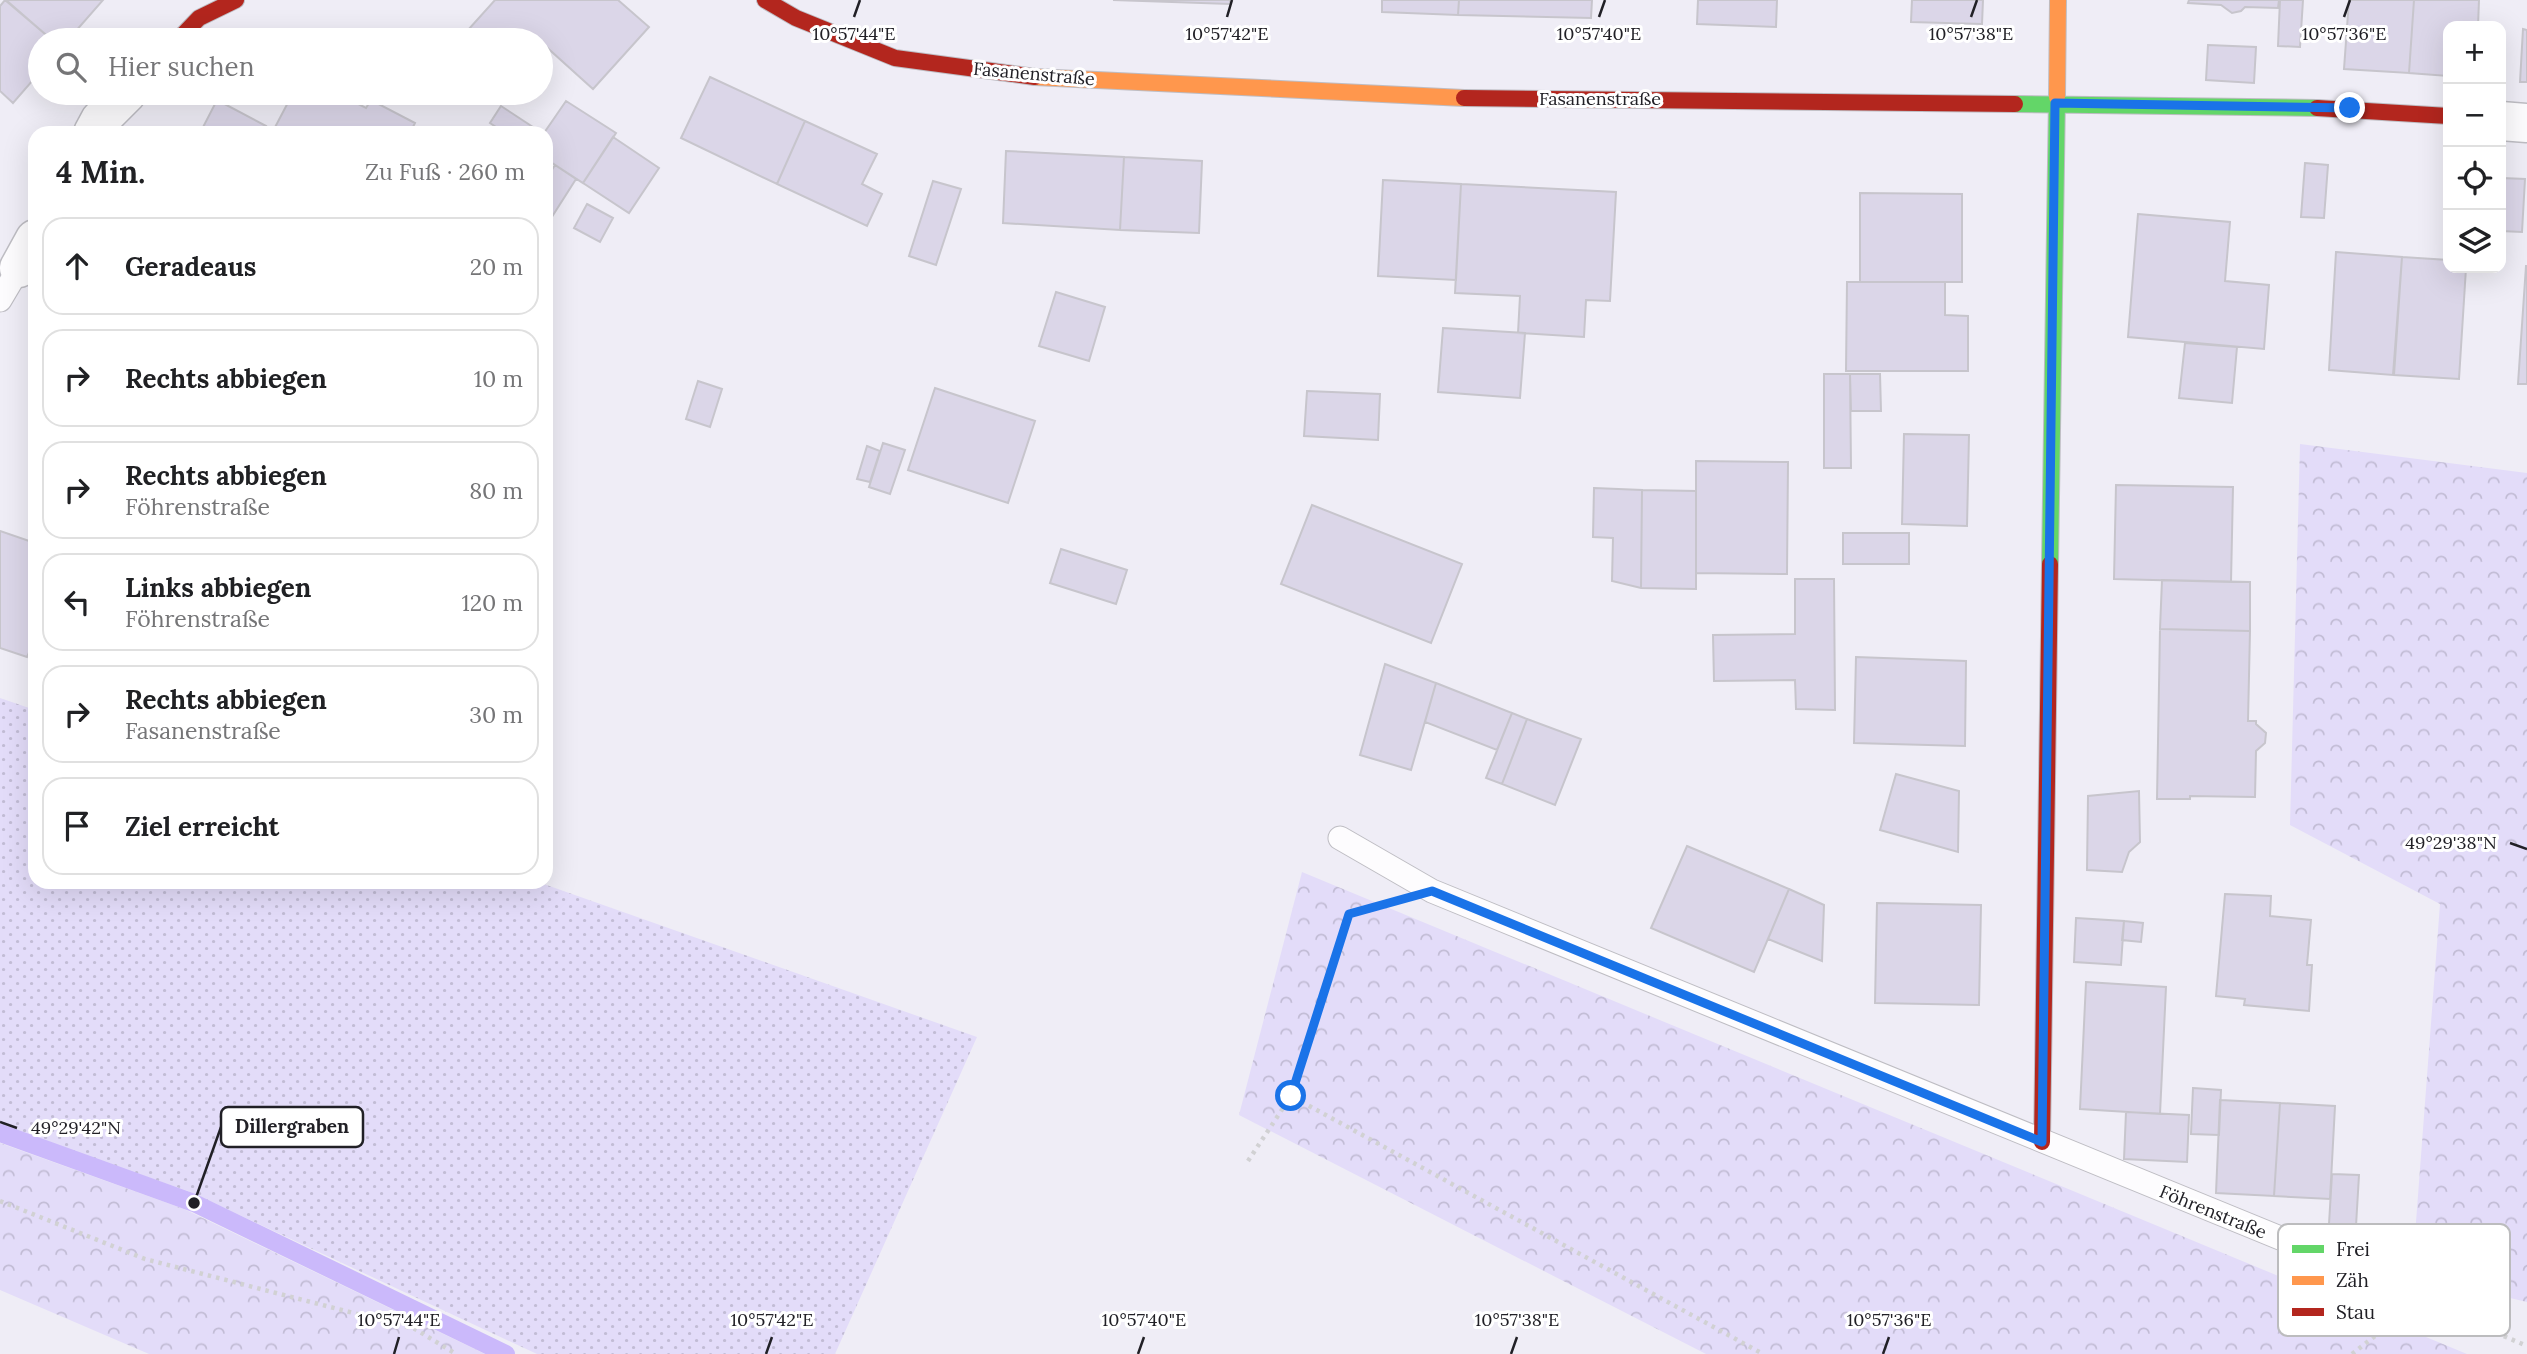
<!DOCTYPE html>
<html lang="de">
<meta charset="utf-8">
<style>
:root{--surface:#fff;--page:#f6f6f6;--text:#202124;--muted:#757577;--line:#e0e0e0}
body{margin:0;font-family:Lora,serif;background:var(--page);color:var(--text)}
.controls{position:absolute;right:21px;top:21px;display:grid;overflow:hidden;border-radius:14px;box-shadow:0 7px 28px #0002}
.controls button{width:63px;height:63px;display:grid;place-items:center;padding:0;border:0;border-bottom:2px solid var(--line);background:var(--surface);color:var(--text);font:35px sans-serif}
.stop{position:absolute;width:21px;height:21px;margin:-16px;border:5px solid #1a73e8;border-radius:50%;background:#fff}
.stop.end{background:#1a73e8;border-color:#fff;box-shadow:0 2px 7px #0008}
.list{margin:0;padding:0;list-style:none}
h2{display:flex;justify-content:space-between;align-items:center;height:91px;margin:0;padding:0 28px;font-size:30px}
h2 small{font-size:23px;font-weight:400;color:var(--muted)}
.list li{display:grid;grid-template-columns:46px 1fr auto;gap:21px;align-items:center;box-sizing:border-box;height:98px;margin:0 14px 14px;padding:0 14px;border:2px solid var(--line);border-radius:21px}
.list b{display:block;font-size:26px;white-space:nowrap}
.list p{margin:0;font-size:23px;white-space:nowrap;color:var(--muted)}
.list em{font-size:23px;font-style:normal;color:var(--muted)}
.icon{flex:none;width:38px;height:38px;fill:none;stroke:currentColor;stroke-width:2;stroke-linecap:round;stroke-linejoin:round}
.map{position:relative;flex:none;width:2527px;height:1354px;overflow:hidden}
.search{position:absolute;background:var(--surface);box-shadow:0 7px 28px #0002;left:28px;top:28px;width:525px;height:77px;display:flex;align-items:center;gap:18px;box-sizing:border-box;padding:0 24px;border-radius:38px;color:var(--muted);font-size:26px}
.panel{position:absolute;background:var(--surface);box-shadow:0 7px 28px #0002;left:28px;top:126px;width:525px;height:763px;border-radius:21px}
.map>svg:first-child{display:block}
</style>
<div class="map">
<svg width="2527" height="1354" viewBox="0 0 2527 1354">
<defs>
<pattern id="grass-dots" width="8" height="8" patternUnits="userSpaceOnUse" patternTransform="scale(1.75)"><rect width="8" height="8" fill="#e3dcf9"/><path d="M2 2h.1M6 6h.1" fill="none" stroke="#c2bcd5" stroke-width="1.8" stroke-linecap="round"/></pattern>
<pattern id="forest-crowns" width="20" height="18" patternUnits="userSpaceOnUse" patternTransform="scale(1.75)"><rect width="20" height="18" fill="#e3dcf9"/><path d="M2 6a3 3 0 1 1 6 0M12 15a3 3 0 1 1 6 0" fill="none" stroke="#c2bcd5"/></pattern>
</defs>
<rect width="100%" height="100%" fill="#efedf6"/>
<path fill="url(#grass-dots)" d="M0,698L35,710V882H538L977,1037L835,1354H537L188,1191L0,1127Z"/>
<path fill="url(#forest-crowns)" d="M2300,444L2527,473V1302L2412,1275L2440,904L2290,825Z
M1302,872L2467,1354H1706L1239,1115Z
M0,1143L184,1209L485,1354H149L0,1290Z"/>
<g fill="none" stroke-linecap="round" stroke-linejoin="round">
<path stroke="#cbb9fb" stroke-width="18" d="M0,1133L194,1203L506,1354"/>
</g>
<path fill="#dbd6e8" stroke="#c7c5cc" stroke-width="2" d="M5,0L52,40H40V72L13,103L0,91V6Z
M6,0H103L68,40H52Z
M495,0H618L649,27L593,89L543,44L541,46V40H459Z
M1113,0H1230V4Z
M1382,0H1459L1458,15L1382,12Z
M1459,0H1592L1591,18L1458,15Z
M1698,0H1777L1776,27L1697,24Z
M1912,0H1983L1982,24L1911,22Z
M2189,0H2279L2278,8L2245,7L2241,11L2232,13L2221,5L2188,3Z
M2280,0H2303L2300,47L2278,46Z
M2349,0H2414L2409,73L2344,69Z
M2414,0H2479L2478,26H2448V76L2409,73Z
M2523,29L2527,30V82H2520Z
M2208,45L2256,47L2254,83L2206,80Z
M710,77L805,121L777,184L681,138Z
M293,93H337L366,108L371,100L415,123L410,133H272Z
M217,100L266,126L262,133H200Z
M566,101L616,133L583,183L546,159L544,133Z
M501,106L542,133H505L490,123Z
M805,121L877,154L862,184L882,194L867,226L777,184Z
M613,137L659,168L629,213L583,183Z
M1006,151L1124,157L1120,230L1003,223Z
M1124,157L1202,161L1199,233L1120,230Z
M2305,163L2328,165L2324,218L2301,217Z
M555,165L576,179L548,223L546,179Z
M2502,178L2525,179L2522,232L2501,231Z
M1383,180L1461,184L1456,280L1378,276Z
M933,181L961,189L936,265L909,256Z
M1461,184L1616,192L1610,301L1586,300L1584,337L1518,333L1520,296L1455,293Z
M1860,193L1962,194V282H1860Z
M587,204L613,218L600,242L574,228Z
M2138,214L2230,222L2225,281L2269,285L2264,349L2128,337Z
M2336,252L2402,257L2393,375L2329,370Z
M2402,257L2448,260V268H2466L2459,379L2394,375Z
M2526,266H2527V384H2518Z
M1847,282H1945V315L1968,316V371H1846Z
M1056,292L1105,307L1089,361L1039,346Z
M1443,328L1525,333L1520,398L1438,392Z
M2185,343L2237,347L2232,403L2179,398Z
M1824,374H1850L1851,468H1824Z
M1850,374H1880L1881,411H1851Z
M698,381L722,389L710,427L686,419Z
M935,388L1035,421L1008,503L908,470Z
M1307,391L1380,394L1378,440L1304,436Z
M1904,434L1969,435L1967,526L1902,524Z
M883,443L905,450L890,494L869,487Z
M867,446L880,451L870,482L857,479Z
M1696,461L1788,462L1787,574L1696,573Z
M2116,485L2233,487L2231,582L2114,579Z
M1594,488L1642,490L1641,588L1612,581L1613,538L1593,537Z
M1642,490L1696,491V589L1641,588Z
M1312,505L1462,564L1431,643L1281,584Z
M0,531L35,543V650L31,648L27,657L0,648Z
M1843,533H1909V564H1843Z
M1061,549L1127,570L1116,604L1050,583Z
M1795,579H1834L1835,710L1796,709L1795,680L1714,681L1713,635L1795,634Z
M2162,580L2250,582V631L2160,629Z
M2160,629L2250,631L2248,721H2256V724L2266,733L2265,743L2256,751L2255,797L2190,796V799H2157Z
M1856,657L1966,661L1965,746L1854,743Z
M1385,664L1436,683L1411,770L1360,755Z
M1436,683L1512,713L1497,750L1425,722Z
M1512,713L1527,719L1502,784L1486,778Z
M1527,719L1581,739L1555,805L1502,784Z
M1896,774L1959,791L1958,852L1880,830Z
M2139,791L2140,842L2129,852L2122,872L2087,870L2088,796Z
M1687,846L1789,889L1754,972L1651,928Z
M1789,889L1824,905L1822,961L1768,939Z
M2225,894L2271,896L2270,916L2311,920L2307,965H2312L2309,1011L2244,1005L2245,999L2216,996Z
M1877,903L1981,905L1979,1005L1875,1003Z
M2076,918L2124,921L2121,965L2074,962Z
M2124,921L2143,923L2141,942L2122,940Z
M2086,982L2166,987L2160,1114L2080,1109Z
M2193,1088L2221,1090L2219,1135L2191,1134Z
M2220,1100L2280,1103L2274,1196L2216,1193Z
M2280,1103L2335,1106L2330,1199L2274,1196Z
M2126,1112L2189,1115L2187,1162L2124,1159Z
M2332,1174L2359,1175L2356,1226L2329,1224Z"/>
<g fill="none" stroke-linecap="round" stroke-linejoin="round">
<defs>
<path id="lane" d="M0,300L19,268
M1340,838L1432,891L2390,1283L2421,1300"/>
<path id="street" d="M2501,121L2527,123
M93,133L100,120L127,93
M19,268L35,239"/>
<path id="fast" d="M2015,104L2317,108
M2050,564L2057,97"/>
<path id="slow" d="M1035,77L1464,98
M2057,97L2058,0"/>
<path id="jam" d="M765,0L796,18L895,58L1035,77
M178,40L199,18L236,0
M1464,98L2015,104
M2317,108L2448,116
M2042,1142L2050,564"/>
</defs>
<use href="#lane" stroke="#bebdc3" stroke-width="25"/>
<use href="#street" stroke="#bebdc3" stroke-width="41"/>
<use href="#fast" stroke="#bebdc3" stroke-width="18"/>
<use href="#slow" stroke="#bebdc3" stroke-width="18"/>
<use href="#jam" stroke="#bebdc3" stroke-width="18"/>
<path stroke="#d1d1d3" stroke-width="4.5" stroke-dasharray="3.5 5" stroke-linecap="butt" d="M1374,907L1348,914L1291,1096L1763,1354
M1248,1161L1291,1096
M0,1201L145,1259L415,1329L456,1354
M2457,1316L2527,1346
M2352,1354L2384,1329"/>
<use href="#lane" stroke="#fdfcfe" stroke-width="23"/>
<use href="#street" stroke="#fdfcfe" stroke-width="38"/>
<use href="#fast" stroke="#63d668" stroke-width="16"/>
<use href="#slow" stroke="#ff974d" stroke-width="16"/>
<use href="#jam" stroke="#b3261e" stroke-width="16"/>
</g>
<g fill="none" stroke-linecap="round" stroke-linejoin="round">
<path stroke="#1a73e8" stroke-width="9" d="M1291,1096L1349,914L1432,891L2042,1142L2055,103L2350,108"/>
</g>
<path fill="none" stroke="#212026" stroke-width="2.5" d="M854,17L860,0M1227,17L1232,0M1599,17L1605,0M1971,17L1977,0M2344,17L2350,0M2510,843L2527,849M0,1122L17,1128M394,1354L399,1337M766,1354L772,1337M1138,1354L1144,1337M1511,1354L1517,1337M1883,1354L1889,1337"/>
<g text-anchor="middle" stroke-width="6" stroke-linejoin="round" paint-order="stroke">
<g font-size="18" fill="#212026" stroke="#fff">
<text transform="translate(1034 74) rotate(5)" y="6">Fasanenstraße</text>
<text x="1600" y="105">Fasanenstraße</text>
<text transform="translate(2213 1212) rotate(22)" y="6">Föhrenstraße</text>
</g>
</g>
<rect x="2278" y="1224" width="232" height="112" rx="10" fill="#fff" stroke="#bcbcbe" stroke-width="2"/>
<rect x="2292" y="1245" width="32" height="8" fill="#63d668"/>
<rect x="2292" y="1276" width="32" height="9" fill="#ff974d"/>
<rect x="2292" y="1308" width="32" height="8" fill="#b3261e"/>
<g font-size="19" fill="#212026">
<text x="2336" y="1256">Frei</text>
<text x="2336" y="1287">Zäh</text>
<text x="2336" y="1319">Stau</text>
</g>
<g font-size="18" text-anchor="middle" fill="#212026" stroke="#fff" stroke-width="6" stroke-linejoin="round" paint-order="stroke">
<text x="854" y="40">10°57'44"E</text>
<text x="1971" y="40">10°57'38"E</text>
<text x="2344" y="40">10°57'36"E</text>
<text x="1227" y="40">10°57'42"E</text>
<text x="1599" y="40">10°57'40"E</text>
<text x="2451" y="849">49°29'38"N</text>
<text x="76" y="1134">49°29'42"N</text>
<text x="399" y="1326">10°57'44"E</text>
<text x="772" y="1326">10°57'42"E</text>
<text x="1144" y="1326">10°57'40"E</text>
<text x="1517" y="1326">10°57'38"E</text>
<text x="1889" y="1326">10°57'36"E</text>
</g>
<path fill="none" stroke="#212026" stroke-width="2.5" d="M194 1203L221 1127"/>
<circle fill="#212026" stroke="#fff" stroke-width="2.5" cx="194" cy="1203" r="7"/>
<rect fill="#fff" stroke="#212026" stroke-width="2.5" x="221" y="1107" width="142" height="40" rx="7"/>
<g font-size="19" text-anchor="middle" font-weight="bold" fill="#212026">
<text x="292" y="1133">Dillergraben</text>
</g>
</svg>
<div class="controls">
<button>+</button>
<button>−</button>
<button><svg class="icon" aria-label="locate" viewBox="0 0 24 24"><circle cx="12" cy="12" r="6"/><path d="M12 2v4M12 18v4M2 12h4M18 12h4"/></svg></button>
<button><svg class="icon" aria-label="layers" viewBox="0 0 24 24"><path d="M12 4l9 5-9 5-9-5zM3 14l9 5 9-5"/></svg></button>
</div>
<div class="stop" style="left:1291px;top:1096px"></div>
<div class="stop end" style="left:2350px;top:108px"></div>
<div class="search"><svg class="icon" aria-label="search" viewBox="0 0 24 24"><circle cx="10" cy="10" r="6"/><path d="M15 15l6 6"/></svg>Hier suchen</div>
<section class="panel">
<h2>4 Min.<small>Zu Fuß · 260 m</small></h2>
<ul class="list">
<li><svg class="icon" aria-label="ahead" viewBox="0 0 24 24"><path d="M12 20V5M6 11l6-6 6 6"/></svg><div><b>Geradeaus</b></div><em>20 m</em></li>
<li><svg class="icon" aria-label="right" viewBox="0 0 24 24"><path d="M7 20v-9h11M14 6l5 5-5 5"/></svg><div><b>Rechts abbiegen</b></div><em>10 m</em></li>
<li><svg class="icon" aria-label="right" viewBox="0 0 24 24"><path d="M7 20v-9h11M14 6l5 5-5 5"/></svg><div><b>Rechts abbiegen</b><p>Föhrenstraße</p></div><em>80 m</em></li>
<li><svg class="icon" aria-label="left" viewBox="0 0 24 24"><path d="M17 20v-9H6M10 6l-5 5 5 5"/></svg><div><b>Links abbiegen</b><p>Föhrenstraße</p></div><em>120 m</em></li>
<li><svg class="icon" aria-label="right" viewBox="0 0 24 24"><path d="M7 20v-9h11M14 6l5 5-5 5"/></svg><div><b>Rechts abbiegen</b><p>Fasanenstraße</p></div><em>30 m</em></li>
<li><svg class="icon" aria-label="arrive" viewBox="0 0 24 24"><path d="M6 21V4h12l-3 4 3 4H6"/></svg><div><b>Ziel erreicht</b></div></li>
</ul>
</section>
</div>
